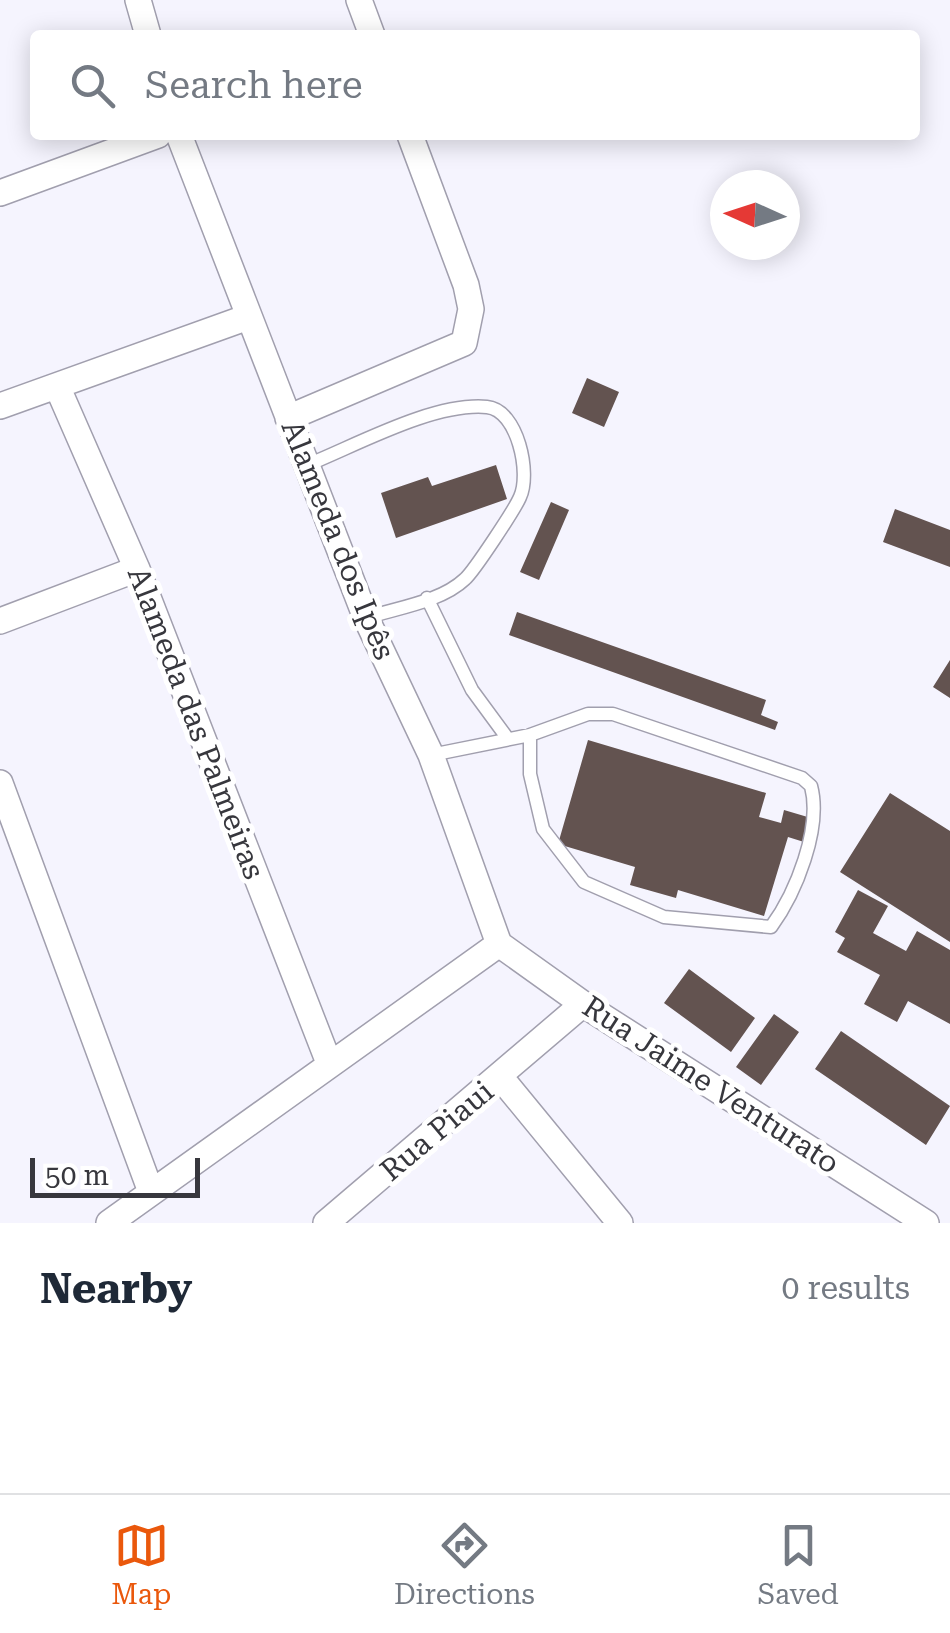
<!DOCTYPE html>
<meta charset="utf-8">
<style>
:root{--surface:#fff;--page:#f2f2f3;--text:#1f2937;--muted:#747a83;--line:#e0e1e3;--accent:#ea580c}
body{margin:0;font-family:"Roboto Serif",serif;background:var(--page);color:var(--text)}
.compass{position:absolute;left:710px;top:170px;width:90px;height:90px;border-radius:50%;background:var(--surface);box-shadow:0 5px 25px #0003;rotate:273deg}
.scale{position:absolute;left:30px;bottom:25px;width:170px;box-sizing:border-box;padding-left:10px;border:5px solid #37373d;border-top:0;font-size:28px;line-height:35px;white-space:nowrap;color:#37373d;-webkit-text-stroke:8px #fff;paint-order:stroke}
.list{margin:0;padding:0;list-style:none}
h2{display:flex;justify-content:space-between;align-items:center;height:130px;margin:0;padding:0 40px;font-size:42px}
h2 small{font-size:32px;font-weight:400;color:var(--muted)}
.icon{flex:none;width:55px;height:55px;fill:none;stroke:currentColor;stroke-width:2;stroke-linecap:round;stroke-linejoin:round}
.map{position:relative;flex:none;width:950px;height:1223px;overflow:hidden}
.search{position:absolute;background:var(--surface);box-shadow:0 5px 25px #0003;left:30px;right:30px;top:30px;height:110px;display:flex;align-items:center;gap:25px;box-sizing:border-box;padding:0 35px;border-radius:10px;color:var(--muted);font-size:38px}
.sheet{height:270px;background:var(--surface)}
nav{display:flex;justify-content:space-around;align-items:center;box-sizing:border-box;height:140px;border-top:2px solid var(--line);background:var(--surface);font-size:28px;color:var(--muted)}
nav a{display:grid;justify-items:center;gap:5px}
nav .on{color:var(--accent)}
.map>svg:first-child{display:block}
</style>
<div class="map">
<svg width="950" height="1223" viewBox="0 0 950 1223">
<rect width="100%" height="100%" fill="#f5f4fe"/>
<path fill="#635350" d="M587,378L619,392L604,427L572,413Z
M496,465L507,499L396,538L381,493L428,477L432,486Z
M551,502L569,510L539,580L520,572Z
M895,509L950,530V567L883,542Z
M517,612L766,700L761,715L778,722L775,730L509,635Z
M950,660V698L933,687Z
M588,740L766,793L759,817L781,823L784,810L811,818L804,842L788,837L764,916L678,890L676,898L630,885L635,867L558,844Z
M890,793L950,831V942L840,872Z
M858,890L888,906L873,933L906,951L917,931L950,950V1024L908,1001L897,1022L864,1004L880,975L837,952L845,938L835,932Z
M689,969L755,1018L731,1052L664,1003Z
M774,1014L799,1032L761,1085L736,1067Z
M841,1031L950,1106L926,1145L815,1069Z"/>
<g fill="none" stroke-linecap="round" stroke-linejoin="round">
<defs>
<path id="service" d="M307,465C357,445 434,402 487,407C518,410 531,474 520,497C515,509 474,571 465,579C441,602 396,608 366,618
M427,598L472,690L508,739
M431,755L530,735L588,714H613L802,778L811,786C822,828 796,893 771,927L664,917L584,882L543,829L530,774V735"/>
<path id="minor" d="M138,0L148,35
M359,0L372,35
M179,135L366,618L431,755L499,944
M0,193L158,135
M57,386L137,569L329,1063
M0,406L248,317
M288,418L464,343L471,309L466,285L410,135
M0,621L137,569
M0,783L151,1192
M499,944L583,1004L926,1223
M501,1078L620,1223
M109,1223L499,944
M326,1223L583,1004"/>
</defs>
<use href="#service" stroke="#a19fae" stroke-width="15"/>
<use href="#minor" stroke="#a19fae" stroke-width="28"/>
<use href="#service" stroke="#fff" stroke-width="12"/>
<use href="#minor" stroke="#fff" stroke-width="25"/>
</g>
<g text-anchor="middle" stroke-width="10" stroke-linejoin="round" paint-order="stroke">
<g font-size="30" fill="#37373d" stroke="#fff">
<text transform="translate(338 540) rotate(68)" y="10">Alameda dos Ipês</text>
<text transform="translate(196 723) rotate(69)" y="10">Alameda das Palmeiras</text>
<text transform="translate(711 1085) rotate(33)" y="10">Rua Jaime Venturato</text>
<text transform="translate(437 1131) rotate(-40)" y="10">Rua Piaui</text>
</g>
</g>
</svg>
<svg class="compass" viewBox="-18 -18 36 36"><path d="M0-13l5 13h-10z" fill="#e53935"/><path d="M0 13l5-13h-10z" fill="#747a83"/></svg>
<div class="scale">50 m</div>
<div class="search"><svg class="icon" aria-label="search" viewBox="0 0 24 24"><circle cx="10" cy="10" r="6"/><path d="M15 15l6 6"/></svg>Search here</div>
</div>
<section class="sheet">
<h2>Nearby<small>0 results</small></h2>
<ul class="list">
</ul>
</section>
<nav>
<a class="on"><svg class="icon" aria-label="map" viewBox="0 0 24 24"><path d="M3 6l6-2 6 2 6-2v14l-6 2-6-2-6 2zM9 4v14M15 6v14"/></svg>Map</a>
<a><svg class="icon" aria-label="directions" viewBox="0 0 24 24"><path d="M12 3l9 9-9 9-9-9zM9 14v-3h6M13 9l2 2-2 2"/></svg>Directions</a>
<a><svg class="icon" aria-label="saved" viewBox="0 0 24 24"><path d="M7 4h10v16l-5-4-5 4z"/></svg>Saved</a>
</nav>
